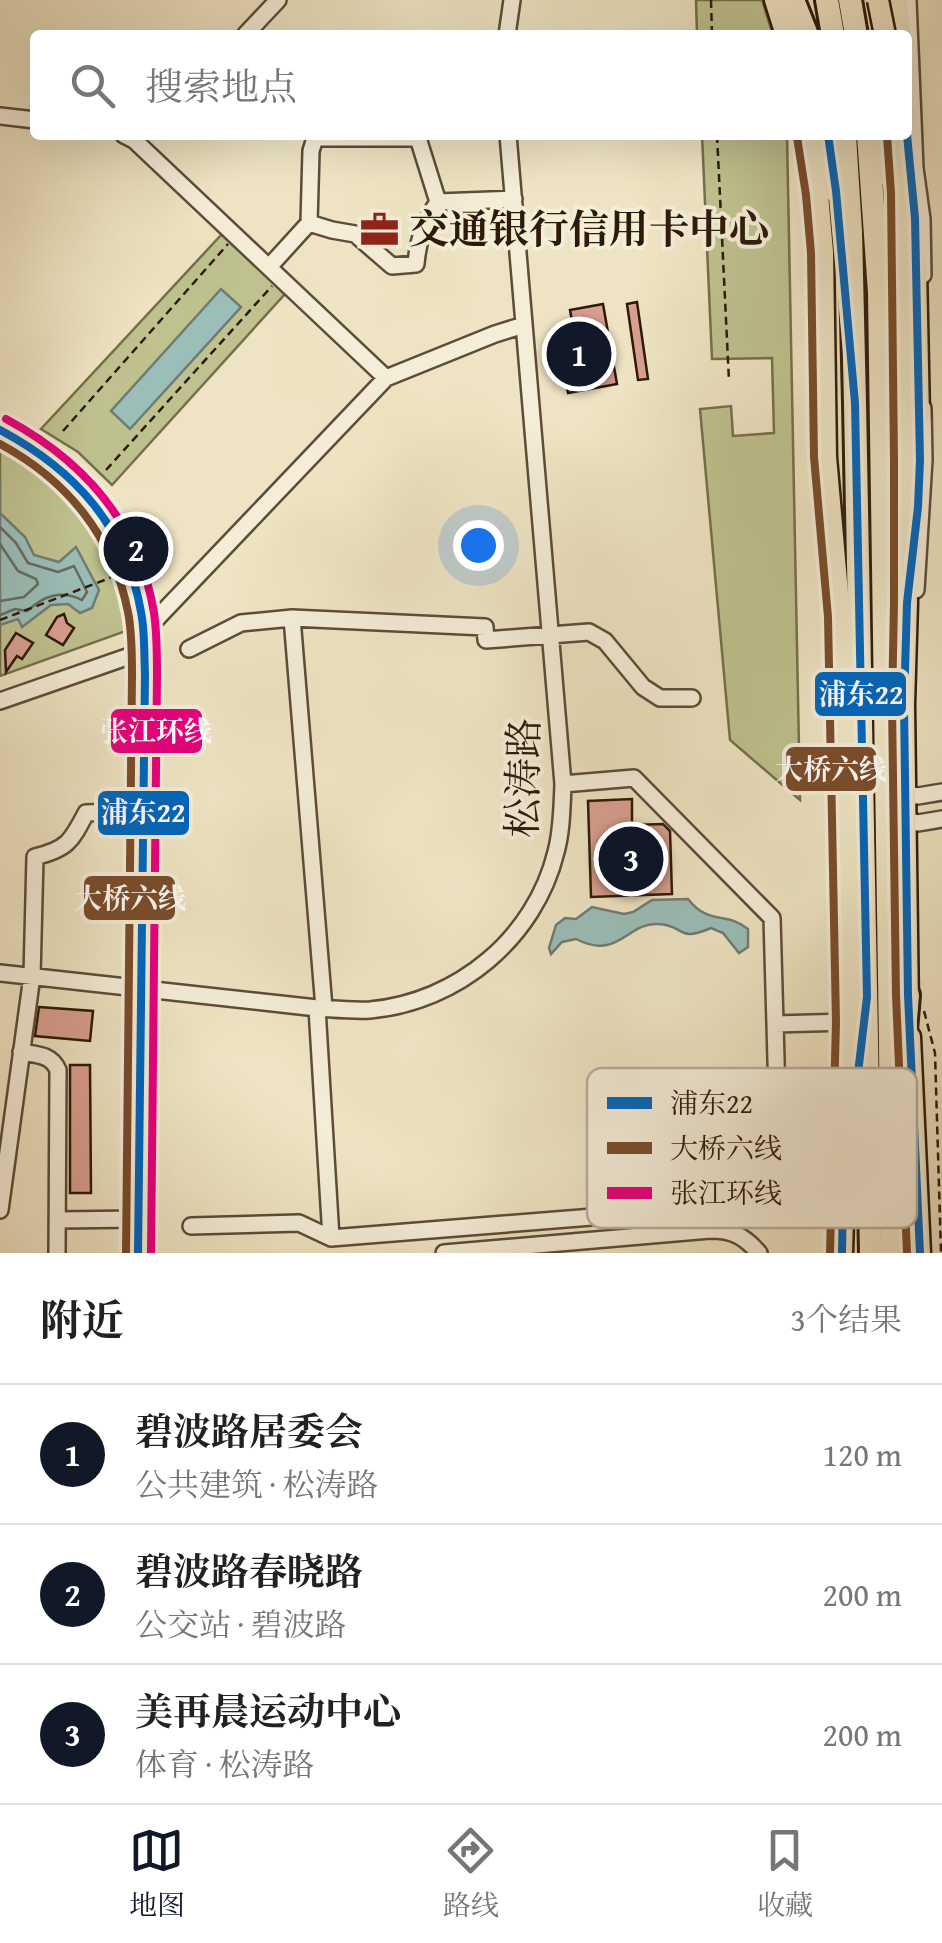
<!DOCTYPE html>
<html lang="zh">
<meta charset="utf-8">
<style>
:root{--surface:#fff;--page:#f6f6f6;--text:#222;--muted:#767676;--line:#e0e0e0;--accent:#111827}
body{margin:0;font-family:"Gentium Book Plus","Noto Serif SC",serif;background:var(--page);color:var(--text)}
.you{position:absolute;left:478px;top:545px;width:35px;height:35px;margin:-25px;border:8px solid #fff;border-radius:50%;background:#1a73e8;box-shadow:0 0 0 15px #1a73e833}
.badge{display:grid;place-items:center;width:65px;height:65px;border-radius:50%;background:var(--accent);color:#fff;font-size:32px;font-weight:700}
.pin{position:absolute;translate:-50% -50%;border:5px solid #fff;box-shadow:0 2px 10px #0006}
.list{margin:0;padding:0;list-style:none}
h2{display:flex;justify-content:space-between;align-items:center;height:130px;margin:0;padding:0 40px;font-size:42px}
h2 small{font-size:32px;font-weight:400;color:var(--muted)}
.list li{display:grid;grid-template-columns:65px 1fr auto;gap:30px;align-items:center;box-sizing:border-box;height:140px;padding:0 40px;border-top:2px solid var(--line)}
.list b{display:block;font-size:38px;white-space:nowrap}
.list p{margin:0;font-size:32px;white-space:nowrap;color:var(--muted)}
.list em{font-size:32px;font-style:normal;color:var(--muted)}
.icon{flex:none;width:55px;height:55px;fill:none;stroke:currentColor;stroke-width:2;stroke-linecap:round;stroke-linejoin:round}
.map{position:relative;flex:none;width:942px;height:1253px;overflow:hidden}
.search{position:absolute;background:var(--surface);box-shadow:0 10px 40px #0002;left:30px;right:30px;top:30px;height:110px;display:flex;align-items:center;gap:25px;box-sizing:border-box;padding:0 35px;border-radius:10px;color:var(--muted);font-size:38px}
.sheet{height:550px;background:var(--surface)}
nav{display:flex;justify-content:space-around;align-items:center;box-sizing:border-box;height:140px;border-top:2px solid var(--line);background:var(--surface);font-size:28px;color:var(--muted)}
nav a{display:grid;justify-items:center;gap:5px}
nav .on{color:var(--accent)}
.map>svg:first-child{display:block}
</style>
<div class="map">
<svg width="942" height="1253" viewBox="0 0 942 1253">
<rect width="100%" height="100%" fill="#eee4c3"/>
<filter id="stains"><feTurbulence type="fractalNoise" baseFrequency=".002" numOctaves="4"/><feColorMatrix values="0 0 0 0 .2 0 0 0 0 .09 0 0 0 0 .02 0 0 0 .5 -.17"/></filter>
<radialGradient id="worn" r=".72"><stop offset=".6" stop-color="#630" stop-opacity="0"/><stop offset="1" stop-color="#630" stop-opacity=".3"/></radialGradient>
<path fill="#bfc28f" stroke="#766e4c" stroke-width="2.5" d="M696,0H762L773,35H697Z
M702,135H787L800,800L730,740L700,409L731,406L733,436L774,433L772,358L712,359Z
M222,234L285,294L112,485L78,452L41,429Z
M0,450L46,471L78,501L104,541L118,583L126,631L0,676Z"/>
<path fill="#9bbeb9" stroke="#6f7c73" stroke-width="2.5" d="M221,289L241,307L130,429L111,411Z
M0,479V513L25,537L34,555L59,562L76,547L99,590L92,608L80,613L68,604L51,605L22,627L18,619L0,625Z
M688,899C709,926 726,911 748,929V947L739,953L723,933L711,928C676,943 686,925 658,924C627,922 619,961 576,939L562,942L551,954L549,948L556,925L565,918L576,919L592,907L624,914L633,912L652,900Z"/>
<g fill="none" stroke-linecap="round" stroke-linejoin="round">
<path stroke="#646c61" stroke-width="2.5" d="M0,527L16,543L28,563L58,572L74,566L87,592L82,600C61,590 45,595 27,611L15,609L0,615
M0,544L18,571L36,579L38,584L24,597L0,601"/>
</g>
<path fill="#d99f91" stroke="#2d1a09" stroke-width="2.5" d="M637,302L648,379L638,380L627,304Z
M603,304L617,384L568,393L562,361L570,360L577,349L570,310Z
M64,614L67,623L74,628L63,645L46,635L57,617Z
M16,633L33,643L22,659L17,656L6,672L5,650Z
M632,799V825L663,824L670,831L672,894L591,897L588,801Z
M39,1007L93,1011L90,1041L35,1036Z
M70,1065H90L91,1193H70Z"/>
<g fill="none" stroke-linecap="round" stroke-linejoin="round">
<defs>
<path id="minor" d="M908,0L915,168L922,219L923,275
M245,35L278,0
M507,35L512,0
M0,116L35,120
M124,135L134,140L386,378
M438,202C424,222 418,240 416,264L392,266L355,234L332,230L309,223L311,151L315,138H418L438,202L514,199
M269,267L309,223
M0,430C75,465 127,529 141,612C144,632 144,653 145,674L138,1253
M916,590L924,460L923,408
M143,633L386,378L495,334L524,325
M189,649L241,623L292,618
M0,701L144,651
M563,784L634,778L772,918L775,1024L848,1022
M906,794L918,796L942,792
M906,820L918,823L942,819
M0,973L317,1008C334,1009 353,1011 370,1010C458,1002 535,938 556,852C562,830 562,806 563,784L508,135
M317,1008L331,1238L780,1202L775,1024
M324,1008L292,618L485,627L486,640L589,632L605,641L643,687L660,698H692
M21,1052C37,1055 51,1054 58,1070L57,1253
M0,1210L32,976L35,857C67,849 71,842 86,813L143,811
M58,1220L138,1219
M191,1226L299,1223L331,1238
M444,1253L710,1230C733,1230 744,1236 759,1253"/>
<path id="major" d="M775,0L786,35
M897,0L900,35
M809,135L818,194L823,252L826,457L840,616L848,977L847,1101
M899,135L903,192L906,461L907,603L904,705L908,1008
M916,266L919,417
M910,1037L920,1253
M842,1253L844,1185"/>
<path id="highway" d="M793,0L807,35
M827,0L833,35
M850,0L856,35
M828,135L836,191
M845,135L851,232L855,403L871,1253
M868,135L879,292L893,1253
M885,174V135
M903,1054L908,995
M843,1200L857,1085"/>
</defs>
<use href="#minor" stroke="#5d4c38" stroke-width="20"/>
<use href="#major" stroke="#2d1a09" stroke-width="25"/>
<use href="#highway" stroke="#2d1a09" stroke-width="28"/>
<path stroke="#2d1a09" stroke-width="2.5" stroke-dasharray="8 5" stroke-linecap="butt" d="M711,0L712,35
M717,135L729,381
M63,431L228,244
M106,470L272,286
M0,620L115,576
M924,1011L935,1053L941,1253"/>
<use href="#minor" stroke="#f4edd8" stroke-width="15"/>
<use href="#major" stroke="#eee4c3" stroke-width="20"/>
<use href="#highway" stroke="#eee4c3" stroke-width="22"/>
<defs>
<path id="major-bridge" d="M878,0L885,35"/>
</defs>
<use href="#major-bridge" stroke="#2d1a09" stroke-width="25" stroke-linecap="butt"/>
<use href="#major-bridge" stroke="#eee4c3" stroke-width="20"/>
<defs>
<path id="bus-1" d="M828,135L836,191L855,403L867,997L843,1200L842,1253
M907,135L915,218L920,460L918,507L907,603L904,705L908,995L920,1253
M0,430C75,470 126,526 141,612C145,632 144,654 145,674L138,1253"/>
<path id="bus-2" d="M887,136L891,193L894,461V603L892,705L896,995L907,1253
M797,137L806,195L811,253L814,457L828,617L836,1022L830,1253
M0,444C67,480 113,536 128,612C132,632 132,654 132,674L126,1253"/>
<path id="bus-3" d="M6,419C84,461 139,522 154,613C157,633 157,654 157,674L151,1253"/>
</defs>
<use href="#bus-1" stroke="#f4edd8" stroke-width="15"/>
<use href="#bus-2" stroke="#f4edd8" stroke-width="15"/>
<use href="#bus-3" stroke="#f4edd8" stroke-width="15"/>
<use href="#bus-1" stroke="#0065bd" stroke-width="8"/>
<use href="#bus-2" stroke="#7a4b2a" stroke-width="8"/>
<use href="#bus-3" stroke="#e5007d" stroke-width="8"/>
</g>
<defs>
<symbol id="office-bare" viewBox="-9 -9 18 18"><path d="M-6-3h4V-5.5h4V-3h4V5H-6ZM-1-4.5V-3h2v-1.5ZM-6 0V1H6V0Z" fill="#8f2418" stroke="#f4edd8" stroke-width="2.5" paint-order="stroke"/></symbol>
</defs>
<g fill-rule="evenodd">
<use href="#office-bare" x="352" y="202" width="55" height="55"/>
</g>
<g text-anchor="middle" stroke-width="8" stroke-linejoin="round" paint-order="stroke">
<g font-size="40" font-weight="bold" fill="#2d1a09" stroke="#f4edd8" text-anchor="start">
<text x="409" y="243">交通银行信用卡中心</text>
</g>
<g font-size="40" fill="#2d1a09" stroke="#f4edd8">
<text transform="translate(523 778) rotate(-89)" y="14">松涛路</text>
</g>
</g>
<rect x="587" y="1068" width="330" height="160" rx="15" fill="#f4edd8" stroke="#b8ae9a" stroke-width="2.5"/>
<rect x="607" y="1097" width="45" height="12" fill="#0065bd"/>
<rect x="607" y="1142" width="45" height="12" fill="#7a4b2a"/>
<rect x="607" y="1187" width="45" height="12" fill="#e5007d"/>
<g font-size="28" fill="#2d1a09">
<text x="670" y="1113">浦东22</text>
<text x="670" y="1158">大桥六线</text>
<text x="670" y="1203">张江环线</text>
</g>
<g stroke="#f4edd8" stroke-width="4">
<rect x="813" y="670" width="95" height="48" rx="10" fill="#0065bd"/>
<rect x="109" y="707" width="95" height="48" rx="10" fill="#e5007d"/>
<rect x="784" y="745" width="94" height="48" rx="10" fill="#7a4b2a"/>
<rect x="96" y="789" width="95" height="48" rx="10" fill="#0065bd"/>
<rect x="82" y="874" width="95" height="48" rx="10" fill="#7a4b2a"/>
</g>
<g font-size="28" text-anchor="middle" font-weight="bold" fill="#fff">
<text x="861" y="704">浦东22</text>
<text x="156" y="741">张江环线</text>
<text x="831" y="779">大桥六线</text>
<text x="143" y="822">浦东22</text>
<text x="130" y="908">大桥六线</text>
</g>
<rect width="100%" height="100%" filter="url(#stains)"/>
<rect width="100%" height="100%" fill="url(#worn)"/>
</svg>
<div class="you"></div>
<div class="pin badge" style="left:579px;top:354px">1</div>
<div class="pin badge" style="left:136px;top:549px">2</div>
<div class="pin badge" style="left:631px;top:859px">3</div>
<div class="search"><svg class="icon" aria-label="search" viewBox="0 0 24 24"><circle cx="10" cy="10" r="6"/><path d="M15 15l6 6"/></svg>搜索地点</div>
</div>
<section class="sheet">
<h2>附近<small>3个结果</small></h2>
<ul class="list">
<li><span class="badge">1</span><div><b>碧波路居委会</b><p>公共建筑 · 松涛路</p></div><em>120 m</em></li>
<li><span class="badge">2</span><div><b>碧波路春晓路</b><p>公交站 · 碧波路</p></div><em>200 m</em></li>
<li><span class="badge">3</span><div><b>美再晨运动中心</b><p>体育 · 松涛路</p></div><em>200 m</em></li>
</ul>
</section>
<nav>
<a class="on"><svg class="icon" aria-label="map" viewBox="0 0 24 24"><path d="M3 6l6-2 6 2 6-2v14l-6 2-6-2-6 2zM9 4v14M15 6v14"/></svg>地图</a>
<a><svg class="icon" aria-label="directions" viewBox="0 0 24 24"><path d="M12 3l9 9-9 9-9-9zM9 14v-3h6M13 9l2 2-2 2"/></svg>路线</a>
<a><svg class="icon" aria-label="saved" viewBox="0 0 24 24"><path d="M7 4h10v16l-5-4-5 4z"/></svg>收藏</a>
</nav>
